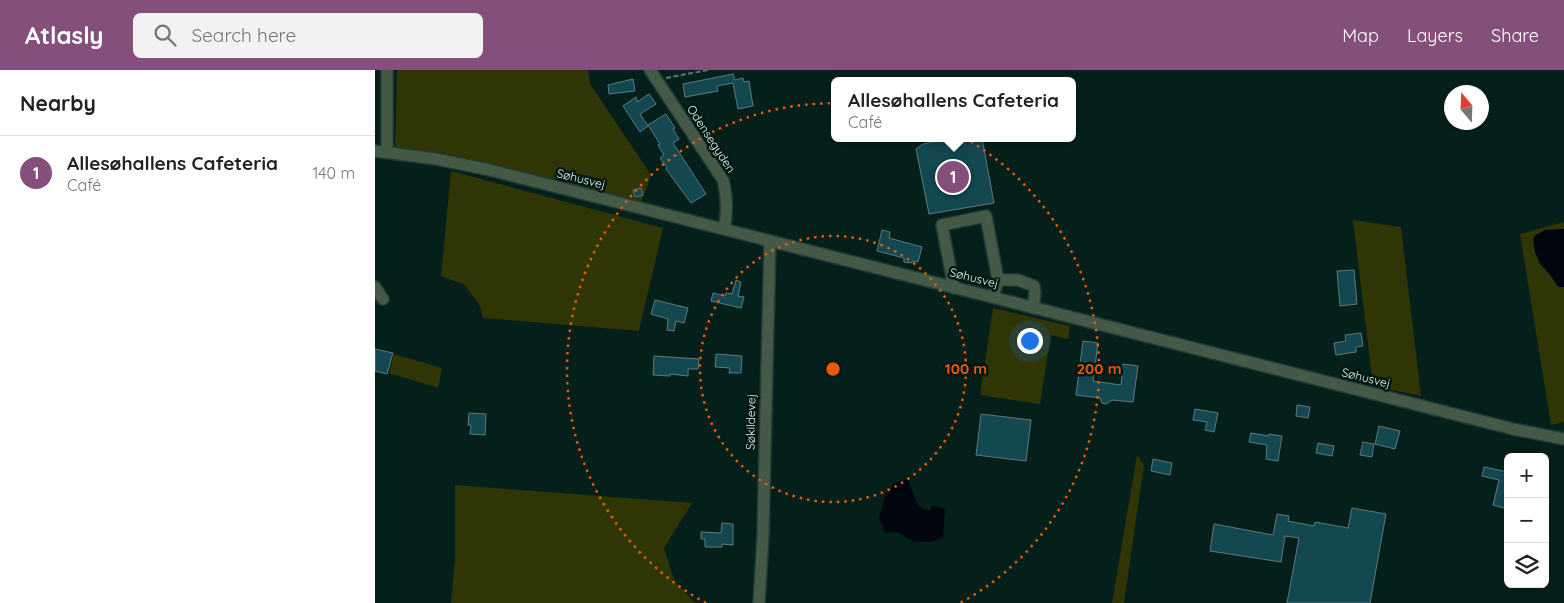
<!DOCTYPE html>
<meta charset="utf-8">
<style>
:root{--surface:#fff;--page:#f2f2f2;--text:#222;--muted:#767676;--line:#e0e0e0;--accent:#844f7a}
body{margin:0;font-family:Quicksand,sans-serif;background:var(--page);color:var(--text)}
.controls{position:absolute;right:15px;bottom:15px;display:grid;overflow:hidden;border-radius:8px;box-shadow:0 1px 4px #0004}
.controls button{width:45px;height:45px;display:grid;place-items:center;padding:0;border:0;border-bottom:1px solid var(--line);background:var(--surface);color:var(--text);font:25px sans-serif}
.compass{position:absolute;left:1069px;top:15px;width:45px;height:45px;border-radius:50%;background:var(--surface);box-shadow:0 1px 4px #0004;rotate:341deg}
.you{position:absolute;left:654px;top:270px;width:18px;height:18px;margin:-12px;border:4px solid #fff;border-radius:50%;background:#1a73e8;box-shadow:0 0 0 8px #1a73e833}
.badge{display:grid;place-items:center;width:32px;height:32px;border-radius:50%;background:var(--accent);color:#fff;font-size:16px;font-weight:700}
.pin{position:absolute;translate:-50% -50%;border:2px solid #fff;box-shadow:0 1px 5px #0006}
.popup{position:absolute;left:456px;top:7px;width:245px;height:65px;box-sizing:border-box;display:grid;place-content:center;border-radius:8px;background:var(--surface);filter:drop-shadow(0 1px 4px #0005);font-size:16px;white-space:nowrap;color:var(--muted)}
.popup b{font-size:19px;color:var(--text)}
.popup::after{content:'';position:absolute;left:50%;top:100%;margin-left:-10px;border:10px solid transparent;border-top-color:var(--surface)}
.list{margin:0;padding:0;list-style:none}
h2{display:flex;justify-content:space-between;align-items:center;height:65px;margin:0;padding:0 20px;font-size:21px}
h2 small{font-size:16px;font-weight:400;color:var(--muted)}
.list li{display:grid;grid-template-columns:32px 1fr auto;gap:15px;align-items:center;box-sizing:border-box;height:75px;padding:0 20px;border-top:1px solid var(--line)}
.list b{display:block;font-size:19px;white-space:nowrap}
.list p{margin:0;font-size:16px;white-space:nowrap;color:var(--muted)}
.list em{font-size:16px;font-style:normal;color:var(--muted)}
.icon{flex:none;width:28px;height:28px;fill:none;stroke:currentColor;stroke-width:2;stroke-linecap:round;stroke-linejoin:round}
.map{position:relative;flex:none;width:1189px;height:533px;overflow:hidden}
header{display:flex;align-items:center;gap:30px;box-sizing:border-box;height:70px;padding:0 25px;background:var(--accent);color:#fff}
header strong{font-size:24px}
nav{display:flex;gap:28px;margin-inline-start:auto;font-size:18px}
.search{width:350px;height:45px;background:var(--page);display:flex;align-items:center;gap:12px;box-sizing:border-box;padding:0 18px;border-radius:8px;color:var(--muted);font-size:19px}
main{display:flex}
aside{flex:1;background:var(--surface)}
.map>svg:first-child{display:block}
</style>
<header>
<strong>Atlasly</strong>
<div class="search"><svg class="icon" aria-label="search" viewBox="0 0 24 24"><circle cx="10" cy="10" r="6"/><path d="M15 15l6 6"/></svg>Search here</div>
<nav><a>Map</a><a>Layers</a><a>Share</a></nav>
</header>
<main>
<aside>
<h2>Nearby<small></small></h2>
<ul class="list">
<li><span class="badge">1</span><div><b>Allesøhallens Cafeteria</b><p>Café</p></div><em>140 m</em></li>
</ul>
</aside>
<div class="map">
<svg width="1189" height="533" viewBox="0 0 1189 533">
<rect width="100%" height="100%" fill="#05201b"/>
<path fill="#2f3505" d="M22,0H213L215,14L276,105L266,133L67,83L20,77Z
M76,101L288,158L264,261L108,248L105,236L90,215L66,206Z
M978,150L1026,157L1046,326L998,316Z
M1189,152V159L1170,160L1163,192L1178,207L1183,216L1189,217V352L1176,355L1145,164Z
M618,238L695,256L693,269L676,265L665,334L605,325Z
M19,284L67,298L63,318L14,303Z
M762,385L769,395L749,533H737Z
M80,415L317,433L289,478L299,510L318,531L322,533H76L80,489Z"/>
<path fill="#000510" d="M1189,159V217H1183C1173,198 1156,191 1159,166L1170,160Z
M533,409L543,436L554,441L558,435L570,439L568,467L556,472H540L522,462L510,463L504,447L510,427L519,413Z"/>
<path fill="#134851" stroke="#5c797f" d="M358,4L360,10L368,8L369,12L374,11L378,36L363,39L358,13L342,16L343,21L310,27L308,14Z
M258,9L260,21L234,24L233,15Z
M274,24L281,34L265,44L273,56L265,62L248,36L261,27L262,32Z
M291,44L300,58L298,59L304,69L298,73L331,124L316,133L291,99L292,98L285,88L289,85L283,75L285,74L273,55Z
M579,68H607L619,133L554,144L541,79L548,74Z
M266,118L268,125L260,127L258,120Z
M507,160L515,162L514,168L547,177L543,192L537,191L536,193L529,192V188L502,181Z
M979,200L982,234L965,236L962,201Z
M361,210L366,212L363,226L369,227L366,238L336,231L338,223L350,226L351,223L357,224Z
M280,230L313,238L309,253L301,251L299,261L292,260L293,249L276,244Z
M986,263L988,276L981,277V282L961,285L959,273L971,271L970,265Z
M708,271L723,273L718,311L746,315L748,294L763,296L758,332L737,330L731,334L727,333L725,328L701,325Z
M0,279L18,283L12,304L0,301Z
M341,284L367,286L366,303H354L355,298L340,297Z
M279,286L324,289L323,299H313V306L295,304V306L278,305Z
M922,335L935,337L933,348L921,346Z
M820,339L843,343L839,362L830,360L832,352L818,350Z
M94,343L111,344L110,365L95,364L96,355H93Z
M606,344L656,350L651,391L601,385Z
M1004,356L1025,361L1020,379L1000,374Z
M876,363L894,366V364L907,366L903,391L891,389L892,375L874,372Z
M988,372L999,374L997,387L985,385Z
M943,373L959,376L957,386L941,383Z
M778,389L797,393L795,405L776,401Z
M1109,397L1133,402V422L1129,438L1118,435L1124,410L1107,406Z
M977,438L1011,444L995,533H912L924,468L910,466L906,492L835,481L839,454L898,465L902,444L914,446L913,451L939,456L940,452L973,458Z
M347,453L358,454V475L347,474V477H330V469H326V462L346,463Z"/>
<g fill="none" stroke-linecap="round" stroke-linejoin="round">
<defs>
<path id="minor" d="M275,0L348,110C352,127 353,142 349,159
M0,81L61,89L115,100L1138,359L1189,369
M12,82V0
M623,210H643L659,216L660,223L658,238
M0,217L8,229
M579,218L567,155L611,146L623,210L618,227
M384,533L388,465L395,171"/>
</defs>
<use href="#minor" stroke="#203a35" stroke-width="14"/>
<path stroke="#5e7570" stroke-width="2" stroke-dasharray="5 2.5" stroke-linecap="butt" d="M291,8L333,0"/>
<use href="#minor" stroke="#445a46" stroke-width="11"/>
</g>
<g fill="none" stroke="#e8590c" stroke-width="2.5" stroke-dasharray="2.5 5">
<circle cx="458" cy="299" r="133"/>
<path d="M331 533A266 266 0 1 1 585 533"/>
</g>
<g text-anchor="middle" stroke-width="5" stroke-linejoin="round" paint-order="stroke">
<g font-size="12" fill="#e8f8f4" stroke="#001712">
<text transform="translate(336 69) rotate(57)" y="4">Odensegyden</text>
<text transform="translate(206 109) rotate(14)" y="4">Søhusvej</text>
<text transform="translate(599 208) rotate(14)" y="4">Søhusvej</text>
<text transform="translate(991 308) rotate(14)" y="4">Søhusvej</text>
<text transform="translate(376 352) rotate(-89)" y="4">Søkildevej</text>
</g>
</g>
<circle cx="458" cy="299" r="8" fill="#e8590c" stroke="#001712" stroke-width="2.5"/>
<g font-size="15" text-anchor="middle" font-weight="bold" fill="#e8590c" stroke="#001712" stroke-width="5" stroke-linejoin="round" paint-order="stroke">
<text x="591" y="304">100 m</text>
<text x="724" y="304">200 m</text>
</g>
</svg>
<div class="controls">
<button>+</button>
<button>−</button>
<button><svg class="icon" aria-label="layers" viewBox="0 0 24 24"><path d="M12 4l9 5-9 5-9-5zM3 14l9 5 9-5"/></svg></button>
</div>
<svg class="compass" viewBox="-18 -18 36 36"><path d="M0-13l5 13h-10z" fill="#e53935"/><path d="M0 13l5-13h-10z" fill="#767676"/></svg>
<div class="you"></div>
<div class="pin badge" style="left:578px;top:107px">1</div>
<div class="popup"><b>Allesøhallens Cafeteria</b>Café</div>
</div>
</main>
